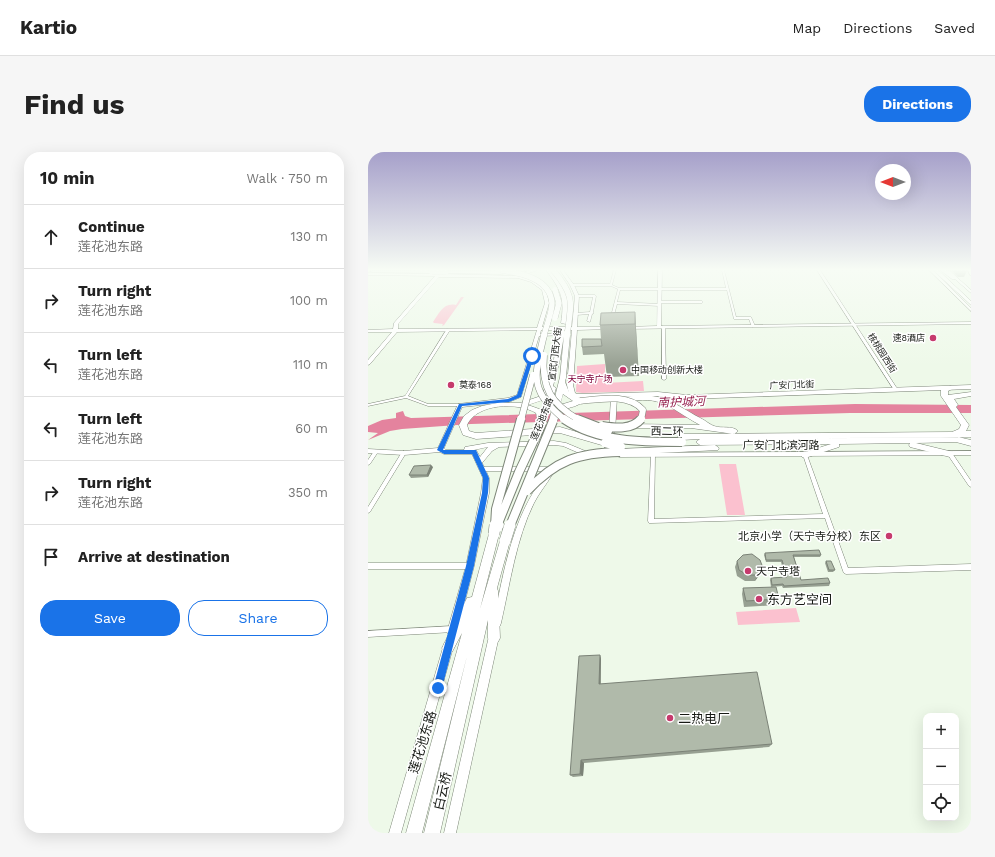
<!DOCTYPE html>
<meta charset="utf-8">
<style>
:root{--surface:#fff;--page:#f6f6f6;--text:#222;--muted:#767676;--line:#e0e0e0;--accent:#1a73e8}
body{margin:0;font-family:"Work Sans","Noto Sans SC",sans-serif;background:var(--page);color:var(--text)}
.controls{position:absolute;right:12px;bottom:12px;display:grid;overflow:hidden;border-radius:8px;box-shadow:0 4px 16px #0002}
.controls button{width:36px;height:36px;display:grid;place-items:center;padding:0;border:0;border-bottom:1px solid var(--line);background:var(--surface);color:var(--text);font:20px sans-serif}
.compass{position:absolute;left:507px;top:12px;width:36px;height:36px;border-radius:50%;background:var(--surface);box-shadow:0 4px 16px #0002;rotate:270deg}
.stop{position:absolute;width:12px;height:12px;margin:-9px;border:3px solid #1a73e8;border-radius:50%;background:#fff}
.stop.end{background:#1a73e8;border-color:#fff;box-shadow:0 1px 4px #0008}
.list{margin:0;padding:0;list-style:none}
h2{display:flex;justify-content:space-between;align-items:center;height:52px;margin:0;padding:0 16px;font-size:17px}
h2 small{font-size:13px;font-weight:400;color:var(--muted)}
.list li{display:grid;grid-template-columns:26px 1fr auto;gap:12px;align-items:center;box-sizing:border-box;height:64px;padding:0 16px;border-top:1px solid var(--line)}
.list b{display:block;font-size:15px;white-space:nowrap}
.list p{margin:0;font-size:13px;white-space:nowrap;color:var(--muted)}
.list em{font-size:13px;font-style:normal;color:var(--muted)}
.actions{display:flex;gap:8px;padding:12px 16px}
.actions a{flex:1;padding:9px 0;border:1px solid var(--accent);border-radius:16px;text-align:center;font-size:14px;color:var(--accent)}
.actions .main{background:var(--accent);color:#fff}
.icon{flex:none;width:22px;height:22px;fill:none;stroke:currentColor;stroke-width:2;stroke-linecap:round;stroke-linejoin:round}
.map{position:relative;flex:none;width:603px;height:681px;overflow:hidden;border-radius:16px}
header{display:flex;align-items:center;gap:24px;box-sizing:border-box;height:56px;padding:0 20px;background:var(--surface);border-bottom:1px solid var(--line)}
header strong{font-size:19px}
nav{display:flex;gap:22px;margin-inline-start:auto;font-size:14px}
.intro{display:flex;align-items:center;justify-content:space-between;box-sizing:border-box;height:96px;padding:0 24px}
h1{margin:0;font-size:28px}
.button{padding:10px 18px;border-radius:16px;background:var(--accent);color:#fff;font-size:14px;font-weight:700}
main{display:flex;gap:24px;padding:0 24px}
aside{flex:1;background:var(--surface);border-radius:16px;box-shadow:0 4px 16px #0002}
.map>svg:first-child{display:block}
</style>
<header>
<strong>Kartio</strong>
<nav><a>Map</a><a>Directions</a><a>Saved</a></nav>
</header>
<div class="intro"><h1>Find us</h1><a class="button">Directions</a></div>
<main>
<aside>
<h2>10 min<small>Walk · 750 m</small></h2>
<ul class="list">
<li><svg class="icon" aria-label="ahead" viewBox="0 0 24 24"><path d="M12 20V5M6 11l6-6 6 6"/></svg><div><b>Continue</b><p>莲花池东路</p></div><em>130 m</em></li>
<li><svg class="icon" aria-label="right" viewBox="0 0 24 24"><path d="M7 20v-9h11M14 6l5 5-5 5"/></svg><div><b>Turn right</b><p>莲花池东路</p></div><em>100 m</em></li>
<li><svg class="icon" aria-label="left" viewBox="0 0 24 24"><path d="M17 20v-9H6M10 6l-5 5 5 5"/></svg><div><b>Turn left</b><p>莲花池东路</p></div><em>110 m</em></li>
<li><svg class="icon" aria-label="left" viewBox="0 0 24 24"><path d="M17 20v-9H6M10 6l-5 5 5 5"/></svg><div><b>Turn left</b><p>莲花池东路</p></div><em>60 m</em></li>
<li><svg class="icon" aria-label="right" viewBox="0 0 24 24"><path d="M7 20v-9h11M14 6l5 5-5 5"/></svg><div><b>Turn right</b><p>莲花池东路</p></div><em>350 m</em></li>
<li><svg class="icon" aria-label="arrive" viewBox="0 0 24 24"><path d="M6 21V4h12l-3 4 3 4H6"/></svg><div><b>Arrive at destination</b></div></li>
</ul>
<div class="actions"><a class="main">Save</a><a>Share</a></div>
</aside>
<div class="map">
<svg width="603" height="681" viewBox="0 0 603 681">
<rect width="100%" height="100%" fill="#eef9e9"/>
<path fill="#fbc1cf" d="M93,145H96L76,173L74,174L75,172L66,171L65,170C71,161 76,150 88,153Z
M237,212V231L275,229L276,239L214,241L208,240L209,214Z
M351,312H368L377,363H359Z
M428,456L432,470L370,473L368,460Z"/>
<path fill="#e4839e" d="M487,252L603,253V261H482L103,272L34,277L22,279L0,288L10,281L0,280V274L14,268L28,266V261L35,259L37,264L43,266Z"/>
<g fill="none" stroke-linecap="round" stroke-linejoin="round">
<defs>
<path id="street" d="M246,118H248L244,133L251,136H358L354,118H356L368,165H383L387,174L384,175L381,167H366L359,138H252L249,150L292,152L293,153L292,154L249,152L245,167L242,168L250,137L243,134H204L203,133L204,132H242Z
M449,118H452L530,238L529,239H528L526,238Z
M600,118H603V123H602Z
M208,143H227L228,144L225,160L226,161L224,162L222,170L219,169L221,162L208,163L206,162L208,161L222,160L225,145H208Z
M291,149H334L335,150L334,151H291Z
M294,174L297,175L298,227L296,228L294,227Z
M79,177L82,178L40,244L60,252H92L94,253L93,254H60L38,246L0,254V252L37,244Z
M8,298L10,300L2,312L0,313V308L6,299Z
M36,299L38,301L2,360L0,361V355L34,300Z
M582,300L584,301L603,329V335L601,334L580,303V301Z
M285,301L287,303L286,367L455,362L435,303L437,301L439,303L480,416L603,412V418L478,422L476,421L475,419L457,366L283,371H281L280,369L283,303Z
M0,411H102L104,412L105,414L104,416L102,417H0Z
M85,474L87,475L88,477L87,479L85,480L0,485V479Z"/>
<path id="secondary" d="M163,118H170L151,124L149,123Z
M192,118H195L206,133L211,144L209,175H241L243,176L241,177L209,178L205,233L207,241L209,242L290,240L319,243L603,233V237L319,247L290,244L249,245L247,280L244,282L241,280L243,245L208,246L201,242L199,233L204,178H173L172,182L200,181L202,182L200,183L171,184L153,245L141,250L94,255L76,296L78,298H96L97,295L120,291L186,289L198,291L222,301L223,303L220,305L195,294L186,293L131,295L124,299L114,311L116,315H185L188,317L185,319H118L121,326V341L106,414L89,480L87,483L84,484L81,483L79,480L98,414L113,341L115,326L104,302H76L72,300L36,303L0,301V297L36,299L70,296L90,252L140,246L149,243L169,178L29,180L2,212L0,213V208L24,180H0V178L25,177L26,171L67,124L0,123V121L69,122L72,120L74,121L73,122L150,124L165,128L178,138L181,151L174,175H204L207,144L202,133ZM71,125L150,126L163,130L174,138L177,151L169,176L30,177V172ZM120,295L112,305L108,298H106Z
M290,118H294L293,174L603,170V172L257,177V176L259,175L289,174Z
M561,118H565L603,156V159Z
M580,119H582L603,138V141L580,121Z
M603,299V303L251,305L248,303L251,301Z
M179,321H183L184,323C178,333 171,341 166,351C148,387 142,432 133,471L132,474L129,475L126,474L125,471C136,419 144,363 179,321Z
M126,479L129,481L131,484L88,681H76L121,484L123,481Z
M81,487L84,489L86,492L33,681H21L76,492L78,489Z"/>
<path id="primary" d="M570,118L603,149V153L565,118Z
M578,118L588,125V127H584L572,118Z"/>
<path id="highway" d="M143,118H161L133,122L78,121L76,120L78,119Z
M178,118H183C196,135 206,151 198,172L193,171C197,146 193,138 178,118Z
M2,119L58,118L66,120L64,121L4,120Z
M189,205L192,207L185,234L188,236L177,273H171L168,261C150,250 109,251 99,273L101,279L108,281L192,275L240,289L241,291L240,293L237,294L192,281L108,287L95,283L91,273L96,264L104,258L114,254L129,251H152L173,244L180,230L186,207ZM178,247L174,258L160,253Z
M195,223L198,225L197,230L201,240L216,249C202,260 197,250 188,271H185L181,269L192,225ZM195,242L205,249L192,253Z
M583,234L586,236L580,239V243L603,240V244L586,247L590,253L588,255L601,273L598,279H603V285L377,287L590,285L603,288V294L588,290L548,291L585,300L586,302L582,305L542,295L541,293L542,291L471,292V295L437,306L434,305L433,303L434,301L463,292L332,293L328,290L332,287L313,288L309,285L313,282L584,280L591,277L593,273L573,244V238Z
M270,243C301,243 310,255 336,268C339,270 343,273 346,274C354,277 364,273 370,279L366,282L323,276H256L255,274L259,272L332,273C299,255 296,243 255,250L251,248L252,246Z
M347,293L351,296L350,298L252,303L248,300L252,297Z
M126,378L129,379L131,382L112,457L132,389L133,386L137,385L141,386L142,389L129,436L130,439L132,486L130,490L126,492L122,490L120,486V468L72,681H56L99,504L54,681H38L94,481L84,500L80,502L76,500L74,496L99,446L104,445L121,382L123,379Z"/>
</defs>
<use href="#street" stroke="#7d8678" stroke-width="1"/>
<use href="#secondary" stroke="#7d8678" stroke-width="1"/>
<use href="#primary" stroke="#7d8678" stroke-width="1"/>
<use href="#highway" stroke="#7d8678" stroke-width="1"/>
<use href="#street" fill="#fff" fill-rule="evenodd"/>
<use href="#secondary" fill="#fff" fill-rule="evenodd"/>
<use href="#primary" fill="#fff" fill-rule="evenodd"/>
<use href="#highway" fill="#fff" fill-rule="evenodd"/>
<defs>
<path id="highway-bridge-far3" d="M132,118C152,121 182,126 184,151C184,161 178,174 176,184
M185,118C208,145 203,151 199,184
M64,120H78
M187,138L191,151L187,166
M193,184L194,180"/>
<path id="highway-bridge-far2" d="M176,183C166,226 161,238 197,268
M176,203C173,235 183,252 211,268
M189,207L193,183
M195,225L199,183
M212,249C232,247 260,241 275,258L273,268
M153,268L165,223"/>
<path id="highway-bridge-far1" d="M196,267C230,290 274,290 314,290
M209,267L240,279
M234,274C247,276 264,278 273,267
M237,291L253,295
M159,339C188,308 210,301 252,300
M127,374L128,357L153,267
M129,374L151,320L174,271
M142,374L185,269"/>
<path id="highway-bridge" d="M129,375L130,373
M126,382L127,373
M137,389L142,373"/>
</defs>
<use href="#highway-bridge-far3" stroke="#7d8678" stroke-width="6" stroke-linecap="butt"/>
<use href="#highway-bridge-far2" stroke="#7d8678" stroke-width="7" stroke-linecap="butt"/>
<use href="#highway-bridge-far1" stroke="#7d8678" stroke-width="10" stroke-linecap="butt"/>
<use href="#highway-bridge" stroke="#7d8678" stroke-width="12" stroke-linecap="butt"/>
<use href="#highway-bridge-far3" stroke="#fff" stroke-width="5.5"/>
<use href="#highway-bridge-far2" stroke="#fff" stroke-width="6"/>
<use href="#highway-bridge-far1" stroke="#fff" stroke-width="8"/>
<use href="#highway-bridge" stroke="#fff" stroke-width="11"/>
</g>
<path fill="#97a092" d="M583,118H598L599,119L596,125H590Z
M267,160L271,224L239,225L236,202L215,203L214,195L233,187L232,173Z
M65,315L60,325L43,326L41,323Z
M397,401L453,403L452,405H426L433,428L462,431L461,434L415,436L414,434L403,435L402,428L403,426L417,425L413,410H398L396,403Z
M369,409L392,422L387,429H377L369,424L367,415Z
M458,409L467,418L465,420H460L457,411Z
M375,436L411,447L408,453L376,455L374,442Z
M232,503L233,507V532L404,592L401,595L216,611L215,624L205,625L202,623Z"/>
<path fill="#7b8277" d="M267,160L270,211L271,224L267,172Z
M63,313L65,315L60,325L59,323Z
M395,416L392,422L387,429L389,423Z
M232,503L233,507L232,536L231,532Z
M213,608L216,611L215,624L212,622Z"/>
<path fill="#b0baaa" stroke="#7b8277" d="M267,160V172L232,173L233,161Z
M214,187H233L234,194L214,195Z
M63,313L59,323H41L46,314Z
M451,398L453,403H425L433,428L460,426L462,431L416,434L415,432L404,433L403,426L419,425L414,408H398L397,401Z
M384,402L392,408L395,416L389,423H379L371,418L369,409L375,403Z
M458,409H463L467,418H461Z
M408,435L411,447L378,449L375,436Z
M232,503L231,532L389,520L404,592L213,608L212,622L202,623L211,504Z"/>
<linearGradient id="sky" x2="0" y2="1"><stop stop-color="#a6a0ca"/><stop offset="0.55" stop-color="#f7fcf5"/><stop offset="1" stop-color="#f7fcf5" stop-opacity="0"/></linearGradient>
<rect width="603" height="214" fill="url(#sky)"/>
<path fill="#1a73e8" d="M162,203L166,204L153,245L141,250L94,254L75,298H108L121,326L120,341L106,414L74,536L70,540L65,536L98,414L114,341L115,326L104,302H76L69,298L91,252L140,247L149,243Z"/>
<g fill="#c63a6d" stroke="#fff" stroke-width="1.5">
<circle cx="565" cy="186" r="4"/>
<circle cx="255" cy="218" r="4"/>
<circle cx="83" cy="233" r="4"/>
<circle cx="521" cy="384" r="4"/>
<circle cx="380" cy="419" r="4"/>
<circle cx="391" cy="447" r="4"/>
<circle cx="302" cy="566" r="4"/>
</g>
<g text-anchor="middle" stroke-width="3" stroke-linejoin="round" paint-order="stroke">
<g font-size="9" fill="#171a15" stroke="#fff" text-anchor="start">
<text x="557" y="189" text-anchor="end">速8酒店</text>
<text x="263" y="221">中国移动创新大楼</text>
<text x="91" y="236">莫泰168</text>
</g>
<g font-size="9" fill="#171a15" stroke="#fff">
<text transform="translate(514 201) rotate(57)" y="3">核桃园西街</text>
<text transform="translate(187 202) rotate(-83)" y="3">宣武门西大街</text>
<text transform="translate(424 233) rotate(-2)" y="3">广安门北街</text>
<text transform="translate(174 267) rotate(-68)" y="3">莲花池东路</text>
</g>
<g font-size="9" fill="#80063d" stroke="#fff">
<text x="222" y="230">天宁寺广场</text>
</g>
<g font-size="11" fill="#171a15" stroke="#fff">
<text transform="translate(299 279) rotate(1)" y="4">西二环</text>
<text x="413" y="297">广安门北滨河路</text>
</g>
<g font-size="11" fill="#171a15" stroke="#fff" text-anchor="end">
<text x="513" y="388">北京小学（天宁寺分校）东区</text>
<text x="388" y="423" text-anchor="start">天宁寺塔</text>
</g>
<g font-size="12" font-style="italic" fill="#95224e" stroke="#fff">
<text transform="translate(313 250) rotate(-2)" y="4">南护城河</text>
</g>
<g font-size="13" fill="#171a15" stroke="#fff" text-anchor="start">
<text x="399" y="452">东方艺空间</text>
<text x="310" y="571">二热电厂</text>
</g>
<g font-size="13" fill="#171a15" stroke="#fff">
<text transform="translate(54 590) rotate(-73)" y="5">莲花池东路</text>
<text transform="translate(74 639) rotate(-77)" y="5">白云桥</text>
</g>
</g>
</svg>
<div class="controls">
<button>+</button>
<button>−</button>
<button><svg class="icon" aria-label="locate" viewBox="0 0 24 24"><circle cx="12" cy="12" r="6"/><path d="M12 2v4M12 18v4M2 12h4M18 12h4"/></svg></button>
</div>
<svg class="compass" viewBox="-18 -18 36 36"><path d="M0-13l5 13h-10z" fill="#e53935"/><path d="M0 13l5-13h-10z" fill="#767676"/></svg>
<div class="stop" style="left:164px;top:204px"></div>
<div class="stop end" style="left:70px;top:536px"></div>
</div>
</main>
